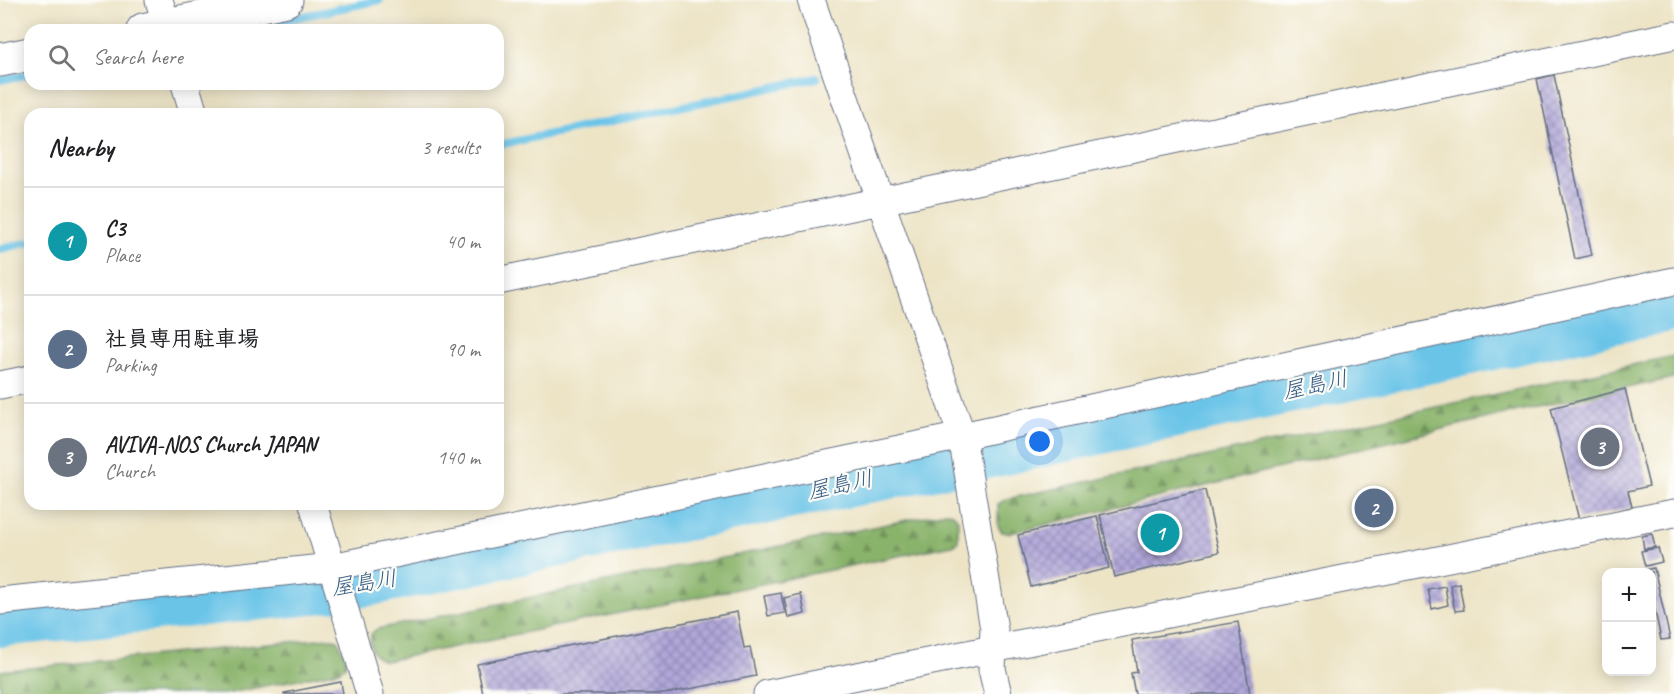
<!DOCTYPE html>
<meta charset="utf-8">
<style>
:root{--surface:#fff;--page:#f6f6f6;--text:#202124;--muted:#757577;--line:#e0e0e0;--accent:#db2777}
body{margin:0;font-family:Caveat,"Klee One",sans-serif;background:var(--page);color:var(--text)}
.controls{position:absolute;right:18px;bottom:18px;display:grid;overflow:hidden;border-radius:12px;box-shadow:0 3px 15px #0003}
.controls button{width:54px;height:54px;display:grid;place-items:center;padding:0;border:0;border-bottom:2px solid var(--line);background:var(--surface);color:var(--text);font:30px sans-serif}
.you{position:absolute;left:1040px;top:442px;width:21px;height:21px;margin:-15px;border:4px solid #fff;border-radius:50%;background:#1a73e8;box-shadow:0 0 0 9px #1a73e833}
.badge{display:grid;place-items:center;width:39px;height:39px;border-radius:50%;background:var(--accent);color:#fff;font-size:20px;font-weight:700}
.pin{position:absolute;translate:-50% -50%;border:3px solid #fff;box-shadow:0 2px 6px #0006}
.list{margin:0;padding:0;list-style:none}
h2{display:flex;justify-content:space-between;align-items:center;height:78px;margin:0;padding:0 24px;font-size:26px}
h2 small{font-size:20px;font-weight:400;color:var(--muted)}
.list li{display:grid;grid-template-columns:39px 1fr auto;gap:18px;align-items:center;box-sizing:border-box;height:108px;padding:0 24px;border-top:2px solid var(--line)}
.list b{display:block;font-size:22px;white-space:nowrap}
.list p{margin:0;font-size:20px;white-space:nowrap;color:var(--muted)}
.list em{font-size:20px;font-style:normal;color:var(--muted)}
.icon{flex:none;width:33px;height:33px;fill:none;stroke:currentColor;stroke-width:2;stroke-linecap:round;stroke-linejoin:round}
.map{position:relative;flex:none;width:1674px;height:694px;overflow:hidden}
.search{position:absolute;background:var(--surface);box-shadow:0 3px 15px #0003;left:24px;top:24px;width:480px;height:66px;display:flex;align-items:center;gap:15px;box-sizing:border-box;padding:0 21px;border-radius:18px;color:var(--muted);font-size:22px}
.panel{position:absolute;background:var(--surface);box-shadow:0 3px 15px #0003;left:24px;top:108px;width:480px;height:402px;border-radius:18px}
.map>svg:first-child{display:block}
</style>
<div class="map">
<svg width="1674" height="694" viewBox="0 0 1674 694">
<defs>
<pattern id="forest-firs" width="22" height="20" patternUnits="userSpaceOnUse" patternTransform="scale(1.5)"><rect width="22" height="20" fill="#89b36a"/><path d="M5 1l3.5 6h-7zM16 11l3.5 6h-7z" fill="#6f925a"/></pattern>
<pattern id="building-cross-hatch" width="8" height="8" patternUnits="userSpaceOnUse" patternTransform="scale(1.5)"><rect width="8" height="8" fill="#b1a7d9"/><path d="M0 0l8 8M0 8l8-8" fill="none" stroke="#8f88b3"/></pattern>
</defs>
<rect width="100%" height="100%" fill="#fdfcf7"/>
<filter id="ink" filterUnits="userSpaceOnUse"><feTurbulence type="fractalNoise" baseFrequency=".0167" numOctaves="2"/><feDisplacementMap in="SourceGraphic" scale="12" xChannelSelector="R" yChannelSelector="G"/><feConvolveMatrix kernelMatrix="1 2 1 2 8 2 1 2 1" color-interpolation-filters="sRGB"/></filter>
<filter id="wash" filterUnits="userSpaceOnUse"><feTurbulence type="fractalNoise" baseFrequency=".008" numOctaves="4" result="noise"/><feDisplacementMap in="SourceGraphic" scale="24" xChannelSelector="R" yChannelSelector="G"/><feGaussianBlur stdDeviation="1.35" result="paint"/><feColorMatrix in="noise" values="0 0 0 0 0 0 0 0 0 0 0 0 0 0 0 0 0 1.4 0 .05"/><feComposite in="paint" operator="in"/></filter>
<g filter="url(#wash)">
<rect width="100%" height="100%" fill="#ede4c6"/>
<path fill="url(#forest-firs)" stroke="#527164" stroke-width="1.5" d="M1674,356V378L1509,413L1010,533L1002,532L998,526V504L1007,499Z
M946,512L953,513L958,520V541L952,545L386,661C372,658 369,648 371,634L377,629Z
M328,638L338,640L346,659L345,666L339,671L225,694H0V671Z"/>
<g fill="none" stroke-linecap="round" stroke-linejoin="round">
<path stroke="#6ac4e8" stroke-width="8" d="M238,30L380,0
M0,80L30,74
M498,145L817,78
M0,249L30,242"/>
<path stroke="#6ac4e8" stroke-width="46" d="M0,624L302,593L370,583L967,460L1674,308"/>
</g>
<g id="blocks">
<path fill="url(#building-cross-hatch)" d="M1554,75L1592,255L1575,259L1537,79Z
M1625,389L1649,486L1628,491L1632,507L1579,520L1551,408Z
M1205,490L1219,552L1114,577L1100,515Z
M1097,516L1109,568L1031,587L1018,535Z
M1652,534L1655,547L1644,549L1642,536Z
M1658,548L1662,562L1645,566L1641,551Z
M1654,568L1670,639L1661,640L1652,596V572H1646L1645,570Z
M1459,583L1464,610L1455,611L1450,585Z
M1445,586L1448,605L1432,609L1428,589Z
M781,593L785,613L768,616L764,596Z
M801,594L805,614L788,618L784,598Z
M737,612L744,648L750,647L756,676L664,694H483L477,664Z
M1238,622L1250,694H1135L1131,673L1137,672L1132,640Z
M341,682L343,694H284V693Z"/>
</g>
</g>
<g filter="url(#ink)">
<use href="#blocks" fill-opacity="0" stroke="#646e82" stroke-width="1.5"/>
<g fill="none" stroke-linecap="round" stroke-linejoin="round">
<defs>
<path id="street" d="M159,0L168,30
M811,0L962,436L994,629L992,669L998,694
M185,84L194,114
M498,281L1674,35
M0,385L30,379
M313,504L370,694
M0,601L332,567L962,436L1674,281
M767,694L1674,513"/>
<path id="secondary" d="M143,30L286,0
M0,60L30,54"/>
</defs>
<use href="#street" stroke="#646e82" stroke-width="29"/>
<use href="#secondary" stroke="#646e82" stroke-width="35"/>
<use href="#street" stroke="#fff" stroke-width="27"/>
<use href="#secondary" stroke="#fff" stroke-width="33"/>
</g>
</g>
<g text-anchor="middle" stroke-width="4.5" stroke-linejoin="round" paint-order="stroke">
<g font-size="22" font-style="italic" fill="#335c87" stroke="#fdfcf7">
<text transform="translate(1315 384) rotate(-12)" y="8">屋島川</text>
<text transform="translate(840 484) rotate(-12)" y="8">屋島川</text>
<text transform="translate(364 582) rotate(-9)" y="8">屋島川</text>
</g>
</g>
</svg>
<div class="controls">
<button>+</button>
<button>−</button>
</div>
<div class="you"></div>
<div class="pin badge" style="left:1160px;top:533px;background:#0f9aa8">1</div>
<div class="pin badge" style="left:1374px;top:508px;background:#5c6f8a">2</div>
<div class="pin badge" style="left:1600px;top:447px;background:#6b7280">3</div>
<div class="search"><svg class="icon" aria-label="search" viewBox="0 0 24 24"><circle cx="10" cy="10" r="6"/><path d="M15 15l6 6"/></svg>Search here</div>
<section class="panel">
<h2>Nearby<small>3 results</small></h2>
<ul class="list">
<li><span class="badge" style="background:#0f9aa8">1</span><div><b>C3</b><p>Place</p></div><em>40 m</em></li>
<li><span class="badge" style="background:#5c6f8a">2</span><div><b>社員専用駐車場</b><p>Parking</p></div><em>90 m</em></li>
<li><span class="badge" style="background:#6b7280">3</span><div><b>AVIVA-NOS Church JAPAN</b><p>Church</p></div><em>140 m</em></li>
</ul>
</section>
</div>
